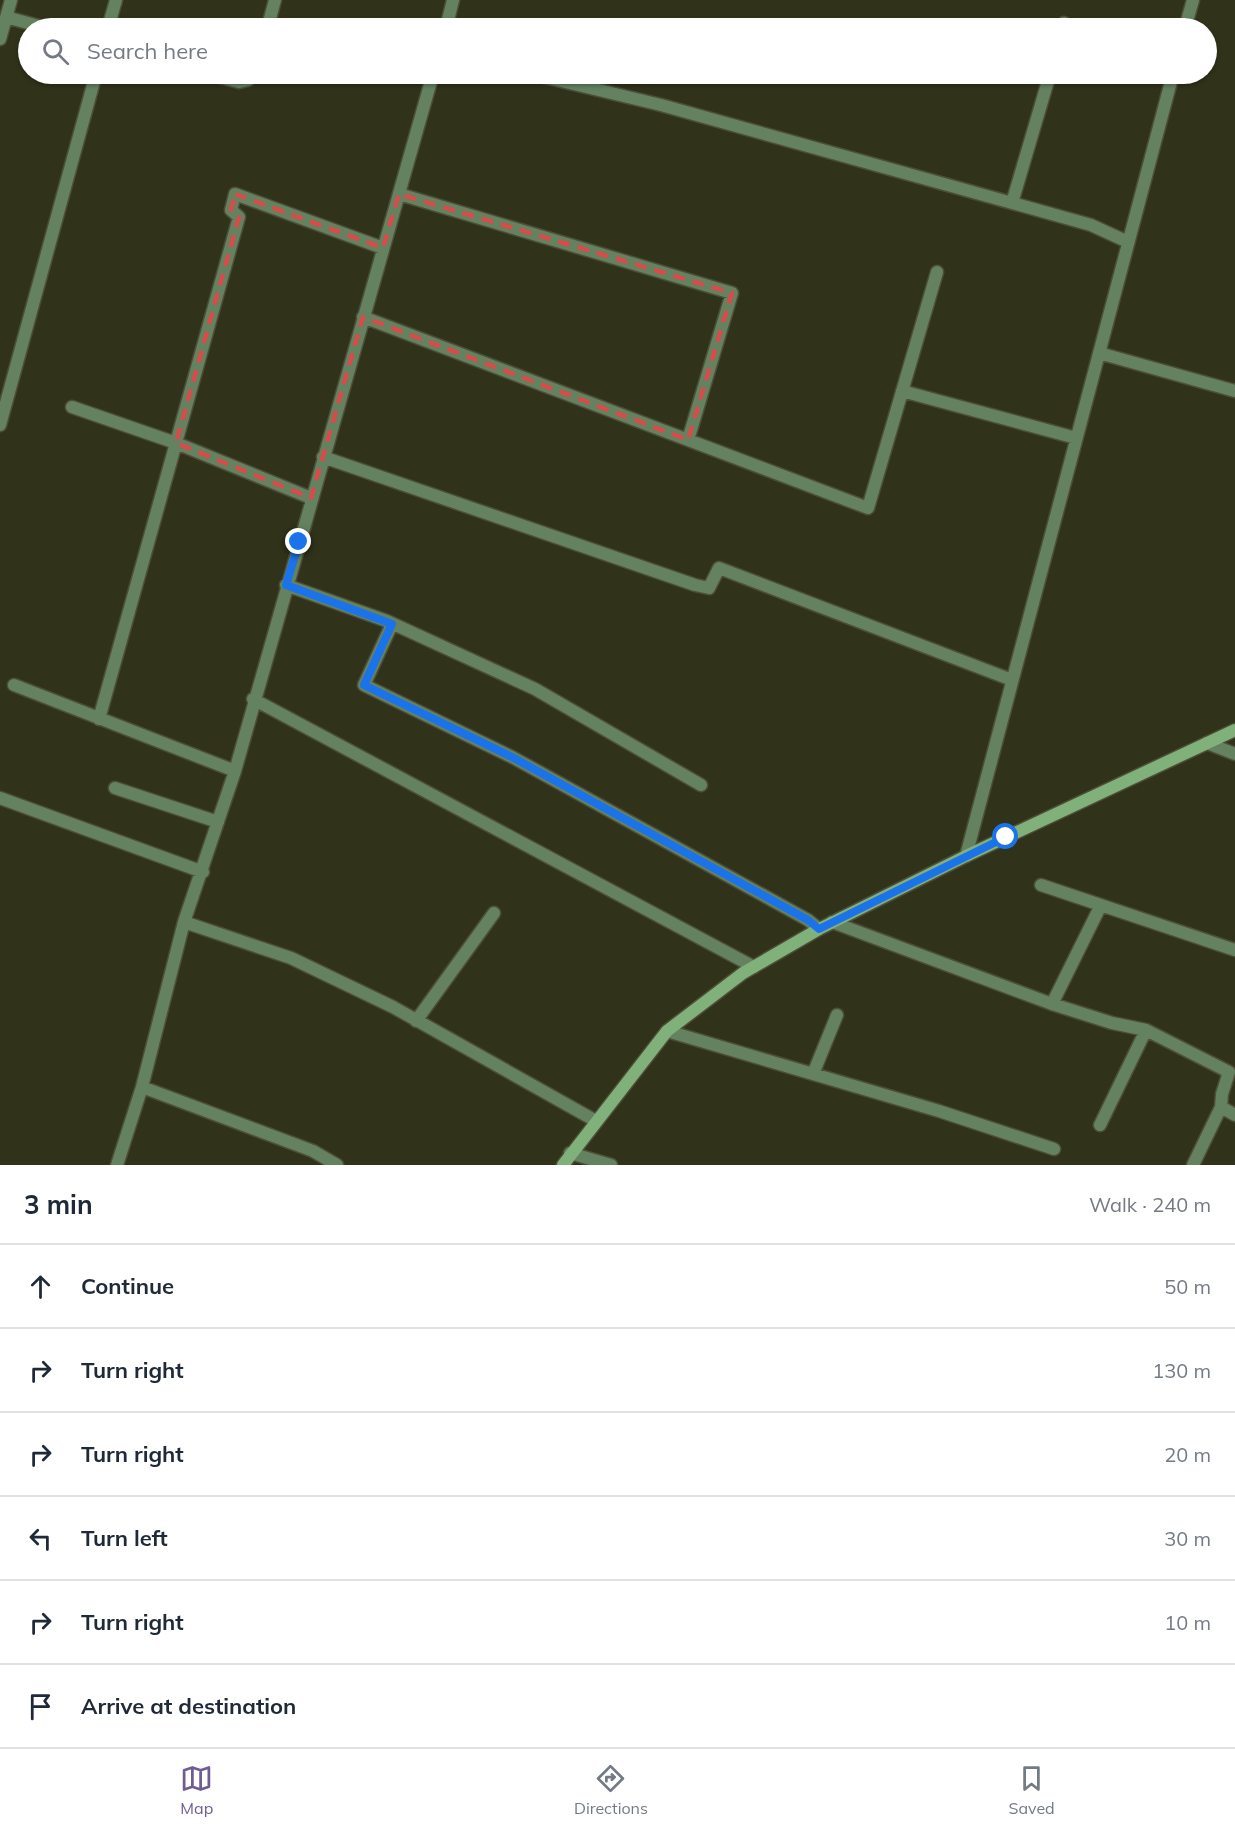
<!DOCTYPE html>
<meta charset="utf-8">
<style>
:root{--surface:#fff;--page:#f6f6f7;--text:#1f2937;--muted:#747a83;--line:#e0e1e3;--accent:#6f5d91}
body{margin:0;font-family:Mulish,sans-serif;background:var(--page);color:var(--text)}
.stop{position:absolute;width:18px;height:18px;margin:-14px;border:4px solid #1a73e8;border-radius:50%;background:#fff}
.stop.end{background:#1a73e8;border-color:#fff;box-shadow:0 2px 6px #0008}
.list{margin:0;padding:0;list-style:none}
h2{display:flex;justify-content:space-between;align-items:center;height:78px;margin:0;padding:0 24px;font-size:26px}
h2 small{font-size:20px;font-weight:400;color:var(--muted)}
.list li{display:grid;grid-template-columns:39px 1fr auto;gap:18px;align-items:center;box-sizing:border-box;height:84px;padding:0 24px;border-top:2px solid var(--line)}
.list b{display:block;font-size:22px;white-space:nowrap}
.list em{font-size:20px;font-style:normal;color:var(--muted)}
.icon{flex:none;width:33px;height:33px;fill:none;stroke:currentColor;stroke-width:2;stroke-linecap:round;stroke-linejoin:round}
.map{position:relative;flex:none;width:1235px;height:1165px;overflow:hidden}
.search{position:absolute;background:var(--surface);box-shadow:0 2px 4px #0004;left:18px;right:18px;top:18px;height:66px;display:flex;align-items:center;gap:15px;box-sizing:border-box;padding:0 21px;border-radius:33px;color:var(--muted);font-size:22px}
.sheet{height:582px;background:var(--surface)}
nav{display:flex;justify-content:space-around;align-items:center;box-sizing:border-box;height:84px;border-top:2px solid var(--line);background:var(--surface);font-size:16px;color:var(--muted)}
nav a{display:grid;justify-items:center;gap:3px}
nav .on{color:var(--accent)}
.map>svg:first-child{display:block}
</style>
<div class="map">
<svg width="1235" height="1165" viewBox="0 0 1235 1165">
<rect width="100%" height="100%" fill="#31321a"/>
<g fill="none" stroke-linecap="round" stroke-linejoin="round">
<defs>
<path id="street" d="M6,17L46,28
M268,26L275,0
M108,28L116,0
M266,28L268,26L278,25L289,28
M446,28L453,0
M1063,28L1064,23
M1185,28L1193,0
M0,39L11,0
M208,74L239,82L248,80L252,74
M532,74L661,105L1091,225L1128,242
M399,194L732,293L688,440
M1012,203L1050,74
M363,317L868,508L937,272
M1099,353L1235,391
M902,391L1076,438
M72,407L176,443L311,498
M0,425L96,74
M323,457L695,585L709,588L719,568L1012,680
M286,585L387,621L535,689L701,785
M392,624L364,685L512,757L808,920L819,929
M14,685L235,771
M253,699L754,967
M99,719L239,217L231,210L235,194L383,248
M1207,743L1235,754
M115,788L218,822
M0,798L203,872
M966,856L1173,74
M1041,885L1235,950
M184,922L291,958L393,1007L596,1121
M832,922L1052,1004L1112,1023L1146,1030L1229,1072L1222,1094L1221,1107
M1052,1004L1101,905
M416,1021L494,913
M667,1031L939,1111L1054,1149
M813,1074L837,1015
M142,1087L313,1151L337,1165
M1100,1125L1146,1030
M570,1153L611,1165
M117,1165L142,1087L184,922L235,771L433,74
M1193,1165L1221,1107L1235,1115"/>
<path id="secondary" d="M563,1165L667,1031L743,973L819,929L966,856L1235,730"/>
</defs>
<use href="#street" stroke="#4d4e37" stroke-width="15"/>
<use href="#secondary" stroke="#4d4e37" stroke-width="15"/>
<use href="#street" stroke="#648260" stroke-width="12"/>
<use href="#secondary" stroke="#80b17b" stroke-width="12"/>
</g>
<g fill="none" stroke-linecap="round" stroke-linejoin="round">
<path stroke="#1a73e8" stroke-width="8" d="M299,542L286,585L392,624L364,685L512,757L808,920L819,929L1006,837"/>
</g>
<path fill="none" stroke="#d74c4a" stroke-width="4.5" stroke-dasharray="12 8" stroke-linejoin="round" d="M235,194L383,248L399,194L732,293L688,440L363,317L311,498L176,443L239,217L231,210Z"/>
</svg>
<div class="stop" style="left:1006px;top:837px"></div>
<div class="stop end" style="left:299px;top:542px"></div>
<div class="search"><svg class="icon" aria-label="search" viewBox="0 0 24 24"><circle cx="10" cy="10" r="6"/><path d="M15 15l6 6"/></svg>Search here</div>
</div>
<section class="sheet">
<h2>3 min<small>Walk · 240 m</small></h2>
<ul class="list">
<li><svg class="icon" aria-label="ahead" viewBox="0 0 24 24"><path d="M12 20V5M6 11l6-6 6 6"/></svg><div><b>Continue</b></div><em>50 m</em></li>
<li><svg class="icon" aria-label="right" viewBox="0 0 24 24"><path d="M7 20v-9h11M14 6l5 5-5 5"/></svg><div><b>Turn right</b></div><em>130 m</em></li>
<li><svg class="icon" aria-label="right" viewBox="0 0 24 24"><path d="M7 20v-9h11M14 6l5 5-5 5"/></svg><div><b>Turn right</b></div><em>20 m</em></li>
<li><svg class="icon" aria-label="left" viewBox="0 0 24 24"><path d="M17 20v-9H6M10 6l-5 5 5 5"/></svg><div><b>Turn left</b></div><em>30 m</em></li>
<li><svg class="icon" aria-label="right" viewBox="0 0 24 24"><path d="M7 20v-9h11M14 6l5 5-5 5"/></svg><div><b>Turn right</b></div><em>10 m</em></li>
<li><svg class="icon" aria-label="arrive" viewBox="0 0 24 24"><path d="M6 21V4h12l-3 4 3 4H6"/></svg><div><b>Arrive at destination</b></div></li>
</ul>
</section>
<nav>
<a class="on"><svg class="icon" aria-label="map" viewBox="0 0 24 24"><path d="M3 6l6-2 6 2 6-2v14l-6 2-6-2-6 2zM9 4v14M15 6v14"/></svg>Map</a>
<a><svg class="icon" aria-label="directions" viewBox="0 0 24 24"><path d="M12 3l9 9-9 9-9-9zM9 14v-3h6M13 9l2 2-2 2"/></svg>Directions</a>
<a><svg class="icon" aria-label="saved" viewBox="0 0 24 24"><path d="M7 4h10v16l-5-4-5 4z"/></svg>Saved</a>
</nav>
